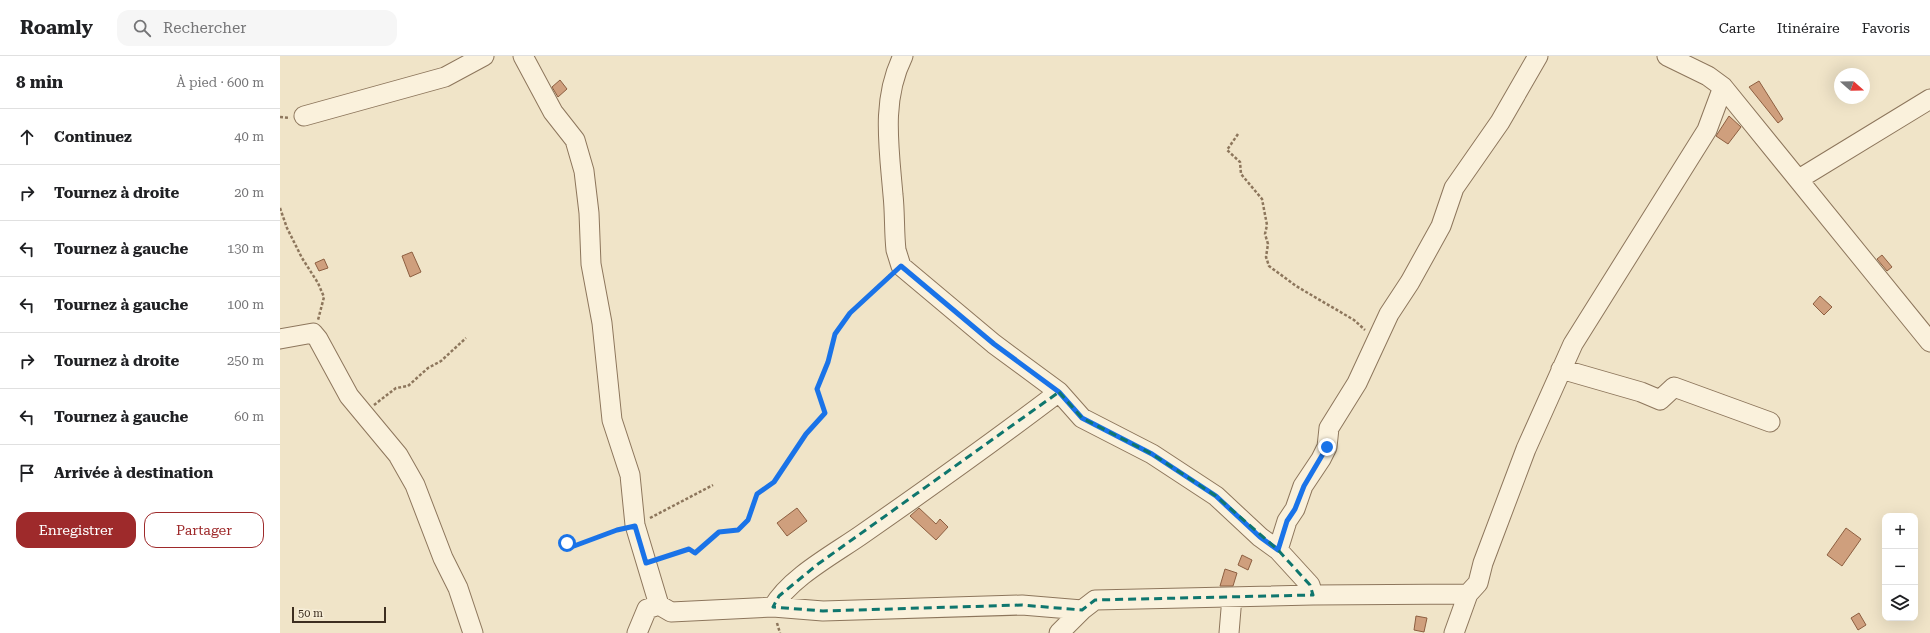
<!DOCTYPE html>
<html lang="fr">
<meta charset="utf-8">
<style>
:root{--surface:#fff;--page:#f6f6f6;--text:#202124;--muted:#757577;--line:#e0e0e0;--accent:#9e2a2b}
body{margin:0;font-family:"Roboto Serif",serif;background:var(--page);color:var(--text)}
.controls{position:absolute;right:12px;bottom:12px;display:grid;overflow:hidden;border-radius:8px;box-shadow:0 4px 16px #0002}
.controls button{width:36px;height:36px;display:grid;place-items:center;padding:0;border:0;border-bottom:1px solid var(--line);background:var(--surface);color:var(--text);font:20px sans-serif}
.compass{position:absolute;left:1554px;top:12px;width:36px;height:36px;border-radius:50%;background:var(--surface);box-shadow:0 4px 16px #0002;rotate:110deg}
.scale{position:absolute;left:12px;bottom:10px;width:94px;box-sizing:border-box;padding-left:4px;border:2px solid #3d2e20;border-top:0;font-size:11px;line-height:14px;white-space:nowrap;color:#3d2e20;-webkit-text-stroke:3px #f7eed8;paint-order:stroke}
.stop{position:absolute;width:12px;height:12px;margin:-9px;border:3px solid #1a73e8;border-radius:50%;background:#fff}
.stop.end{background:#1a73e8;border-color:#fff;box-shadow:0 1px 4px #0008}
.list{margin:0;padding:0;list-style:none}
h2{display:flex;justify-content:space-between;align-items:center;height:52px;margin:0;padding:0 16px;font-size:17px}
h2 small{font-size:13px;font-weight:400;color:var(--muted)}
.list li{display:grid;grid-template-columns:26px 1fr auto;gap:12px;align-items:center;box-sizing:border-box;height:56px;padding:0 16px;border-top:1px solid var(--line)}
.list b{display:block;font-size:15px;white-space:nowrap}
.list em{font-size:13px;font-style:normal;color:var(--muted)}
.actions{display:flex;gap:8px;padding:12px 16px}
.actions a{flex:1;padding:9px 0;border:1px solid var(--accent);border-radius:12px;text-align:center;font-size:14px;color:var(--accent)}
.actions .main{background:var(--accent);color:#fff}
.icon{flex:none;width:22px;height:22px;fill:none;stroke:currentColor;stroke-width:2;stroke-linecap:round;stroke-linejoin:round}
.map{position:relative;flex:none;width:1650px;height:577px;overflow:hidden}
header{display:flex;align-items:center;gap:24px;box-sizing:border-box;height:56px;padding:0 20px;background:var(--surface);border-bottom:1px solid var(--line)}
header strong{font-size:19px}
nav{display:flex;gap:22px;margin-inline-start:auto;font-size:14px}
.search{width:280px;height:36px;background:var(--page);display:flex;align-items:center;gap:10px;box-sizing:border-box;padding:0 14px;border-radius:12px;color:var(--muted);font-size:15px}
main{display:flex}
aside{flex:1;background:var(--surface)}
.map>svg:first-child{display:block}
</style>
<header>
<strong>Roamly</strong>
<div class="search"><svg class="icon" aria-label="search" viewBox="0 0 24 24"><circle cx="10" cy="10" r="6"/><path d="M15 15l6 6"/></svg>Rechercher</div>
<nav><a>Carte</a><a>Itinéraire</a><a>Favoris</a></nav>
</header>
<main>
<aside>
<h2>8 min<small>À pied · 600 m</small></h2>
<ul class="list">
<li><svg class="icon" aria-label="ahead" viewBox="0 0 24 24"><path d="M12 20V5M6 11l6-6 6 6"/></svg><div><b>Continuez</b></div><em>40 m</em></li>
<li><svg class="icon" aria-label="right" viewBox="0 0 24 24"><path d="M7 20v-9h11M14 6l5 5-5 5"/></svg><div><b>Tournez à droite</b></div><em>20 m</em></li>
<li><svg class="icon" aria-label="left" viewBox="0 0 24 24"><path d="M17 20v-9H6M10 6l-5 5 5 5"/></svg><div><b>Tournez à gauche</b></div><em>130 m</em></li>
<li><svg class="icon" aria-label="left" viewBox="0 0 24 24"><path d="M17 20v-9H6M10 6l-5 5 5 5"/></svg><div><b>Tournez à gauche</b></div><em>100 m</em></li>
<li><svg class="icon" aria-label="right" viewBox="0 0 24 24"><path d="M7 20v-9h11M14 6l5 5-5 5"/></svg><div><b>Tournez à droite</b></div><em>250 m</em></li>
<li><svg class="icon" aria-label="left" viewBox="0 0 24 24"><path d="M17 20v-9H6M10 6l-5 5 5 5"/></svg><div><b>Tournez à gauche</b></div><em>60 m</em></li>
<li><svg class="icon" aria-label="arrive" viewBox="0 0 24 24"><path d="M6 21V4h12l-3 4 3 4H6"/></svg><div><b>Arrivée à destination</b></div></li>
</ul>
<div class="actions"><a class="main">Enregistrer</a><a>Partager</a></div>
</aside>
<div class="map">
<svg width="1650" height="577" viewBox="0 0 1650 577">
<rect width="100%" height="100%" fill="#f0e4c8"/>
<path fill="#cf9f7d" stroke="#8d5f41" d="M280,24L287,33L278,41L272,31Z
M1479,25L1503,63L1498,67L1469,31Z
M1449,60L1461,71L1448,88L1436,80Z
M132,196L141,216L130,221L122,200Z
M1602,199L1612,211L1607,215L1597,203Z
M44,203L48,212L39,215L35,207Z
M1540,240L1552,251L1544,259L1533,248Z
M517,452L527,465L507,480L497,467Z
M639,452L656,468L660,463L668,471L656,484L630,460Z
M1566,472L1581,483L1562,510L1547,499Z
M962,499L972,504L968,514L958,509Z
M945,513L957,517L953,530H940Z
M1579,557L1586,569L1578,574L1571,562Z
M1136,560L1147,562L1144,576L1134,574Z"/>
<g fill="none" stroke-linecap="round" stroke-linejoin="round">
<defs>
<path id="minor" d="M243,0L273,56L295,84L304,115L309,157L311,208L322,267L332,364L350,419L355,469L379,549
M623,0C601,44 609,91 613,139C615,157 614,176 616,194L621,210L714,288L779,336L802,362L872,398L936,440L980,481L998,494
M1387,0L1428,20L1443,31L1650,286
M24,60L165,21L204,0
M1519,123L1650,43
M0,283L33,277L38,283L69,340L118,399L135,429L163,502L178,532L193,577
M1281,313L1361,336L1380,344L1394,331L1490,366
M1033,539L1030,529L998,494L1007,465L1015,453L1023,430L1041,403L1047,391L1049,372L1077,327L1109,258L1130,226L1161,170L1174,132L1220,66L1258,0
M493,551C510,521 556,497 584,477C650,431 716,384 779,336
M357,577L367,553L379,549L391,556L493,551L543,555L742,549L802,554
M779,577L802,554L815,544L1033,539L1188,538L1198,527L1203,507L1246,393L1293,288L1427,74L1443,31
M949,577L952,541
M1174,577L1188,538"/>
</defs>
<use href="#minor" stroke="#8d765c" stroke-width="21"/>
<path stroke="#8d765c" stroke-width="2.5" stroke-dasharray="3 2" stroke-linecap="butt" d="M0,61L10,62
M958,78L947,94L960,106L961,118L982,143L987,169L985,178L988,188L986,201L989,210L1016,230L1074,264L1085,274
M0,152L7,172L22,202L38,227L44,241L38,264
M94,349L116,332L128,330L148,312L161,305L186,282
M370,462L433,429
M287,487L294,490L341,473
M380,502L409,493L415,497L439,476L458,474L468,464L477,438L494,426L526,378L545,357L537,333L548,306L555,278L570,257L610,219
M497,567L500,577"/>
<use href="#minor" stroke="#faf1dc" stroke-width="19"/>
</g>
<g fill="none" stroke-linecap="round" stroke-linejoin="round">
<path stroke="#1a73e8" stroke-width="5" d="M287,487L294,490L337,474L355,470L366,507L409,493L415,497L439,476L458,474L468,464L477,438L494,426L526,378L545,357L537,333L548,306L555,278L570,257L621,210L714,288L779,336L802,362L872,398L936,440L980,481L998,494L1007,465L1015,453L1024,430L1047,391"/>
</g>
<path fill="none" stroke="#0f766e" stroke-width="3" stroke-dasharray="8 5" stroke-linejoin="round" d="M779,336L802,362L872,398L936,440L998,494L1030,529L1033,539L815,544L802,554L742,549L543,555L493,551L499,540L538,508Z"/>
</svg>
<div class="controls">
<button>+</button>
<button>−</button>
<button><svg class="icon" aria-label="layers" viewBox="0 0 24 24"><path d="M12 4l9 5-9 5-9-5zM3 14l9 5 9-5"/></svg></button>
</div>
<svg class="compass" viewBox="-18 -18 36 36"><path d="M0-13l5 13h-10z" fill="#e53935"/><path d="M0 13l5-13h-10z" fill="#757577"/></svg>
<div class="scale">50 m</div>
<div class="stop" style="left:287px;top:487px"></div>
<div class="stop end" style="left:1047px;top:391px"></div>
</div>
</main>
